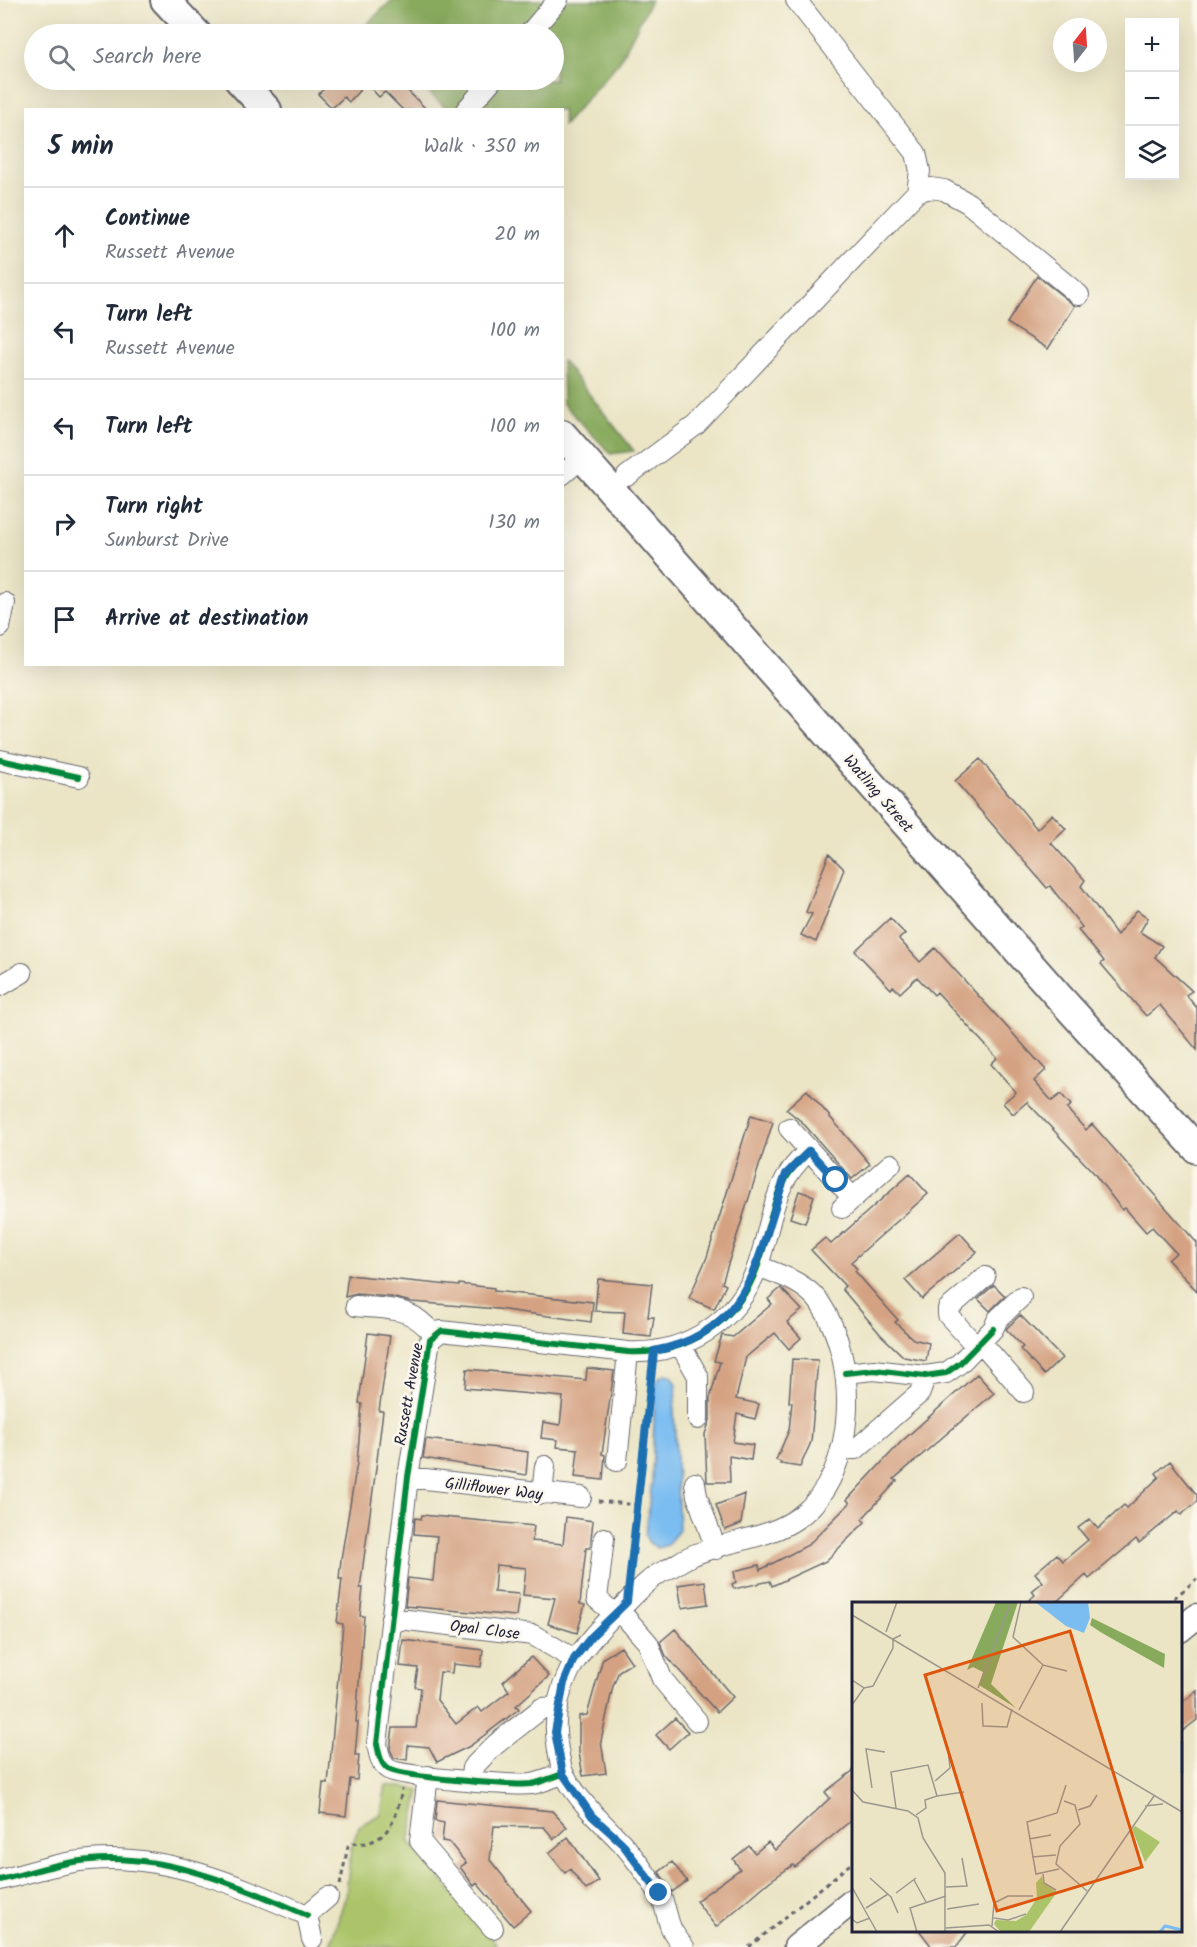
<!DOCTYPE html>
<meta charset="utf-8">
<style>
:root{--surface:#fff;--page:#f6f6f7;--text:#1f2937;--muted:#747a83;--line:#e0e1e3}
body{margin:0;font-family:Kalam,sans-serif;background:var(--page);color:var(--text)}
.controls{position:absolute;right:18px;top:18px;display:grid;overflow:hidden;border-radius:0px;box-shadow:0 6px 24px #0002}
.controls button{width:54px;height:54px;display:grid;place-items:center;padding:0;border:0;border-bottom:2px solid var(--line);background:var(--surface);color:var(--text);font:30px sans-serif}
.compass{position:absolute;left:1053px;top:18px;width:54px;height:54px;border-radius:50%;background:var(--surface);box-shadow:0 6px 24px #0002;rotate:17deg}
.stop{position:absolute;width:18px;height:18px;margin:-14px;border:4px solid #1f6fb2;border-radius:50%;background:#fff}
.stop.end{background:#1f6fb2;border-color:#fff;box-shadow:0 2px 6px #0008}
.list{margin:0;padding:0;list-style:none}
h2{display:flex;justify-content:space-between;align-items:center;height:78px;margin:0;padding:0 24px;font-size:26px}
h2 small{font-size:20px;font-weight:400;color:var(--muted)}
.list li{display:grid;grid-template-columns:39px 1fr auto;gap:18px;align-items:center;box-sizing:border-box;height:96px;padding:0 24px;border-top:2px solid var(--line)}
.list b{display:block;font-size:22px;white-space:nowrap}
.list p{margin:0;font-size:20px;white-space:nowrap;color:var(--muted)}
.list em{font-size:20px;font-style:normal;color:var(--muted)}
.icon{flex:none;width:33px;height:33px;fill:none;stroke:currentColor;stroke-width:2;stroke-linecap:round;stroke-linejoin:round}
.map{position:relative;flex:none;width:1197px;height:1947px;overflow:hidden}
.search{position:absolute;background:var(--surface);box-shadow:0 6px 24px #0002;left:24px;top:24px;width:540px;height:66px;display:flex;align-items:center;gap:15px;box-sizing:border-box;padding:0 21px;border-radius:33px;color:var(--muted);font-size:22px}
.panel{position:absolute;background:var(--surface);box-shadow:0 6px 24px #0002;left:24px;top:108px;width:540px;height:558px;border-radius:0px}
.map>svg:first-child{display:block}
</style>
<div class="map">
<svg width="1197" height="1947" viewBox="0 0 1197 1947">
<rect width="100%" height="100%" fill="#fbf7ec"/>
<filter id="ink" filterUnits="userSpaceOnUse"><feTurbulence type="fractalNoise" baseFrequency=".0167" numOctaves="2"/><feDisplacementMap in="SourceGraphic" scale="12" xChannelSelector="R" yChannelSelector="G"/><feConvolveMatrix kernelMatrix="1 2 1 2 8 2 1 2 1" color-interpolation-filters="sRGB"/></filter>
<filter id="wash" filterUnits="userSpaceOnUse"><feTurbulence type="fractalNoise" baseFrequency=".008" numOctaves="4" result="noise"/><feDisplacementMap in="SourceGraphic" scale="24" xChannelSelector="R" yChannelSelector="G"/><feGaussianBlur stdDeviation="1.35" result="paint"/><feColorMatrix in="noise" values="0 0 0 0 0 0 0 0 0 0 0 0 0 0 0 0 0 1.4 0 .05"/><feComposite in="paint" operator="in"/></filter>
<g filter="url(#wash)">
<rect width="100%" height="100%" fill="#ebe5c6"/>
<path fill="#abc469" stroke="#667352" stroke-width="1.5" d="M386,1785L420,1790L409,1841L497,1944L492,1947H322L330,1945L346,1895L351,1849L359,1826L381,1814Z"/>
<path fill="#88aa5d" stroke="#55664c" stroke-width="1.5" d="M392,0H651L619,62L563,126L562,110L447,109L416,80H554V34H356Z
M562,361H563L634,451L611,454L563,404Z"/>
<path fill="#7cbdf1" stroke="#4f7096" stroke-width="1.5" d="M666,1374L672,1376L677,1384L674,1410L679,1530L667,1545L657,1548L649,1543L645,1535L652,1481L655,1385L659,1377Z"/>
<g id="blocks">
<path fill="#d4a282" d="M335,80H397L427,110H403L385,92L379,97L366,83L349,102L344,97L332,108L318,94Z
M1037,276L1075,306L1048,349L1007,323Z
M980,759L1037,829L1052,814L1066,829L1051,843L1085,880L1081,886L1117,935L1137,910L1148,918L1140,932L1162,946L1155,957L1192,991L1186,995L1197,1008V1050L1160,1005L1146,1016L1101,964L1104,961L1078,930L1082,927L1050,886L1047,888L955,781Z
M829,854L844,869L816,942L801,935L812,914L806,912Z
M890,918L905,934L899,939L920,962L935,948L1046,1070L1034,1081L1052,1101L1061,1094L1071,1105L1067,1109L1086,1130L1092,1124L1197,1243V1291L1168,1260L1176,1253L1152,1227L1146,1232L1125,1208L1122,1210L1093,1172L1027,1102L1013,1114L1003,1103L1016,1092L991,1064L997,1058L937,992L934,995L917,977L900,993L893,986L891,989L855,951Z
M807,1090L870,1164L852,1179L802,1122L786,1109Z
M751,1115L773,1122L722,1283L726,1285L714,1309L689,1298L707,1257Z
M910,1174L928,1194L851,1262L857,1269L855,1271L898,1320L895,1322L913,1339L929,1343L926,1361L904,1357L881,1335L842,1289L845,1286L811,1250L825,1238L831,1244Z
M799,1191L814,1196L805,1223L790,1218Z
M960,1233L977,1252L922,1299L905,1280Z
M348,1275L459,1286V1284L494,1288V1291L593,1302L591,1322L498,1309L412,1302L391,1297L357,1294L345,1297Z
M598,1279L652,1284L648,1317H654L651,1337L623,1334L625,1312L595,1311Z
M994,1285L1005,1296L990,1311L978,1299Z
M781,1288L802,1310L787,1322L801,1338L789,1349L775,1333L746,1357L736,1399L759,1404L755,1419L737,1414L733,1442L753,1445L751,1460L729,1456L730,1482H707L705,1434L710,1420V1398L720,1362L714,1361L722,1335L733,1337L772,1304L768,1299Z
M1020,1315L1062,1358L1044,1375L1020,1349L1023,1347L1006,1329Z
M368,1333L390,1336L379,1411H383L376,1468L360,1588H363L360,1616H364L356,1722H358L355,1755H359L357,1780L350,1779L346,1816L320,1813L323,1783L328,1784L343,1624L337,1623L342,1579H339L341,1559L357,1463L362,1404L359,1403Z
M792,1359L818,1360L811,1442L800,1467L780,1464L781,1462L776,1460L789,1430L792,1402H789Z
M587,1368L614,1371L602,1454L605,1455L603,1480L575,1477L578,1449L557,1447L558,1440L541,1438L543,1422L560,1425L563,1397L465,1388L467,1369L586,1380Z
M977,1374L994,1393L894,1479L897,1481L862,1519L865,1522L826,1561L772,1586L770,1581L734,1589L732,1584L736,1582L734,1571L759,1565L760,1570L808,1545L850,1503L847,1500L901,1442Z
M426,1439L528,1452L526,1475L423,1458Z
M1170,1461L1197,1495V1502L1181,1515L1178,1511L1139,1543L1136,1539L1089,1579L1086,1575L1054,1604H1025L1035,1595L1032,1591L1043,1582L1035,1573L1057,1554L1063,1561L1088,1540L1078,1528L1090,1519L1098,1529L1124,1505L1127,1508L1159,1477L1156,1473Z
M745,1494L741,1524L725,1530L716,1505Z
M422,1515L534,1526L532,1541L563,1544L566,1517L593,1521L590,1548H586L580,1604L585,1605L577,1633L548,1624L555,1598L523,1595L526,1568L496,1565L494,1592L519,1594L516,1616L405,1606L408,1578L433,1581L437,1536L414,1534L415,1518L421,1519Z
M705,1581L708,1604L682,1608L678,1585Z
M675,1629L733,1697L717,1712L666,1656L660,1642Z
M403,1640L483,1650L481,1667L453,1664L452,1673L440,1672L437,1700L456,1724L478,1707L482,1712L509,1691L503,1682L531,1657L549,1676L516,1706L519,1709L470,1746L437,1762L429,1747L408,1745L407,1760L394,1758L390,1749L393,1728H416L421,1688L415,1687L418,1668L400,1666Z
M621,1647L632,1663L619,1671L613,1686L601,1741L606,1773L583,1776L579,1753V1716L587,1715L603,1658Z
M1197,1691V1720L1180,1733V1704Z
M675,1718L688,1732L669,1749L656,1735Z
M854,1770V1818L795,1867L793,1865L770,1881L716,1927L696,1901L740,1869L733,1859L749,1846L755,1853L768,1842L775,1850L830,1798L825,1792Z
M437,1800L552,1811L567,1827L554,1839L544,1827L494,1826L490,1860L531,1911L513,1926L477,1883L474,1886L460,1867L466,1863L449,1842L442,1841L444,1823L435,1821Z
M568,1837L599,1881L586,1890L570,1869L565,1873L549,1853Z
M672,1862L687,1881L672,1892L659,1872Z
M919,1930H969L956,1947H932Z"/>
</g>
</g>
<g filter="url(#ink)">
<use href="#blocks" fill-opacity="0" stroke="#68666c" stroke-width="1.5"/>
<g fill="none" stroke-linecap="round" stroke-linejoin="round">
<defs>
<path id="minor" d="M796,0L916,153L920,171L917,192
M529,34L558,0
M466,110L492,80
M562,475L583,457
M627,476L696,425L917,192L931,188L944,190L968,203L1079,295
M0,627L5,603
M0,760L79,777
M0,986L22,973
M789,1128L852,1197
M842,1208L891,1164
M356,1306C391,1310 410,1305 434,1335
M980,1341L1024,1392
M975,1345L948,1315V1309L985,1277
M681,1346L698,1376V1419
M845,1373L874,1370L925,1376L946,1373L960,1363L993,1329L998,1319L1021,1297
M841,1449H856L920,1393L925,1376
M617,1461L628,1352
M408,1477L581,1497
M695,1483L697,1496L716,1549
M542,1494L545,1466
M604,1538L597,1599L615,1614
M619,1610L648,1643L662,1679L697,1721
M391,1618L533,1635L574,1659
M563,1774C553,1777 542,1782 532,1784C513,1786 401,1777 388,1769C380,1763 379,1753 377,1744L408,1477L430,1340L441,1331L628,1352C686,1355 739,1321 758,1265C773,1221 771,1183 809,1151
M428,1776L420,1841L493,1928
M470,1781L472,1768L496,1744L542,1708L558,1707
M0,1880C29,1873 60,1862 90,1860C165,1853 240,1886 307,1915
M312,1939L307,1915L328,1897
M684,1947C679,1941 674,1935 671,1928C666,1916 665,1900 657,1890C646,1874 634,1856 621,1842C600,1820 580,1803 565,1776C560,1769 560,1758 558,1750C547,1690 578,1649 619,1610C632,1598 648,1578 664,1571C673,1567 679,1562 687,1558C723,1540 766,1541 799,1517C859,1473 859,1361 820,1303C805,1282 780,1275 758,1266"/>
<path id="major" d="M1180,1630L1197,1616
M796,1947L854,1900"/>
<path id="highway" d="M165,0L197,34
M239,80L267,110
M562,434L1059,997L1197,1149"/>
</defs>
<use href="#minor" stroke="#68666c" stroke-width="22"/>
<use href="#major" stroke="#68666c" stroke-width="27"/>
<use href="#highway" stroke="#68666c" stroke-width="32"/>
<path stroke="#68666c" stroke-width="3" stroke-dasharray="4.5 4.5" stroke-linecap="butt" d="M598,1501L638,1505
M631,1573L653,1368
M1167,1604L1197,1579
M340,1885L348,1846C355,1841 359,1844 366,1843C392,1838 398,1810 402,1789
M749,1947L854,1861"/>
<use href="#minor" stroke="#fff" stroke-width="20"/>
<use href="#major" stroke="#fff" stroke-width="24"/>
<use href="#highway" stroke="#fff" stroke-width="28"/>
<defs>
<path id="cycleway" d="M0,760L79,777
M845,1373L874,1370L925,1376L946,1373L960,1363L993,1329
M563,1774C553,1777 542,1782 532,1784C513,1786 401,1777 388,1769C380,1763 379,1753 377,1744L408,1477L430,1340L441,1331L628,1352C686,1355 739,1321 758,1265C773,1221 771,1183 809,1151
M0,1880C29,1873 60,1862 90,1860C165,1853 240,1886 307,1915"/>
</defs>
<use href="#cycleway" stroke="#fbf7ec" stroke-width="10"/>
<use href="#cycleway" stroke="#00873e" stroke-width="6"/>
</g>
</g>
<g fill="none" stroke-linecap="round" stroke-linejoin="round" filter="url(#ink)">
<path stroke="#1f6fb2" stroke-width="8" d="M659,1893L621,1842L592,1816L563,1774L555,1732L564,1683L574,1659L591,1637L627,1602L654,1351C754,1332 757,1254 786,1174L809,1151L836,1180"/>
</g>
<g text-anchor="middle" stroke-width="5" stroke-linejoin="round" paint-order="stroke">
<g font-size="16" fill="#22223b" stroke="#fbf7ec">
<text transform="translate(879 793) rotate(49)" y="6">Watling Street</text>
<text transform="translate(408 1394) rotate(-80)" y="6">Russett Avenue</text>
<text transform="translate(494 1488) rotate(7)" y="6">Gilliflower Way</text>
<text transform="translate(485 1629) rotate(7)" y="6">Opal Close</text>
</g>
</g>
<g transform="translate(852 1602)">
<rect width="330" height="330" fill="#ebe5c6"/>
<path d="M283,224L308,240L293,260L280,227ZM190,274L191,281L205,290L177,330H149L142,322L144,318L164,319L174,313L185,296L184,281Z" fill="#abc469"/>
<path d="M144,0H166L139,82L164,106L127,83L131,70L121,65L115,68ZM240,16L313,52L312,66L250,31L238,23Z" fill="#88aa5d"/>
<path d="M183,0H236L238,16L232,31L214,24Z" fill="#7cbdf1"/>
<path fill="none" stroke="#7cbdf1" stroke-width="3" d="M330,139V171M308,330L313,324L330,328"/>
<path fill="none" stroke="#9b978e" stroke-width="1.5" d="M169,0L161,35L191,63M0,13L330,210M34,30L45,0M0,78L12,86L0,103M12,86L21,84L41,46V37L49,33M126,86L159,0M130,101L131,124L155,125L160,107M167,108L191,63L215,69M83,179L98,166L96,146M20,186L14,147L33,150M0,188L11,200L56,209L66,216L71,236L93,271V330M85,194L112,190M212,199L223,203L228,222L208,244L204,262L235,289M293,204L311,202M44,206L39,170L76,163L85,194L73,198L74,206L64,213M226,208L238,204L245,193M177,237L199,233M180,255L204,253M207,267L184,272L175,220L205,211L214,183M191,272L192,281L204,288M18,276L39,295L46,311M62,278L74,300M0,285L25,330M94,285L115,284L110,256M44,291L64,276M14,306L36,292M95,307L127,302M142,316L156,318L174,312M0,317L5,321L18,316M140,324L142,301L156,294H181M94,326L137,323L147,330M65,330L58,306L94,294M208,330L302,194"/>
<path fill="#de560e" fill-opacity="0.15" stroke="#de560e" stroke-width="3" d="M218,29L290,265L145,309L73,73Z"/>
<rect width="330" height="330" fill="none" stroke="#22223b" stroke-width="3"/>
</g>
</svg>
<div class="controls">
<button>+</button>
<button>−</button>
<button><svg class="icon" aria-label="layers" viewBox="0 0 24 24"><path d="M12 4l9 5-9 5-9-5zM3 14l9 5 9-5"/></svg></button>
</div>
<svg class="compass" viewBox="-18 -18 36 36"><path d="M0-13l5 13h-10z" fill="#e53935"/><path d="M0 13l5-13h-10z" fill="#747a83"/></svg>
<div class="stop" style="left:836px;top:1180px"></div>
<div class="stop end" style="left:659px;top:1893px"></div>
<div class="search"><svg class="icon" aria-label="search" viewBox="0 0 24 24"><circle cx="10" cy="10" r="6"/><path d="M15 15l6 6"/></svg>Search here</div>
<section class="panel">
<h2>5 min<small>Walk · 350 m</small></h2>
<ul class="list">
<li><svg class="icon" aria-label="ahead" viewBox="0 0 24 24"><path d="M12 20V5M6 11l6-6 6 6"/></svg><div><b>Continue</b><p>Russett Avenue</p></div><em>20 m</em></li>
<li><svg class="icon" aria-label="left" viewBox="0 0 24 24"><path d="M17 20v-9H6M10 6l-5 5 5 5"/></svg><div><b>Turn left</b><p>Russett Avenue</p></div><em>100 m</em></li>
<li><svg class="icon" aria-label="left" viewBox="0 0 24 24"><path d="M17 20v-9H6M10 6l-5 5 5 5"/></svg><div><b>Turn left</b></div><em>100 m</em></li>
<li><svg class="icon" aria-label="right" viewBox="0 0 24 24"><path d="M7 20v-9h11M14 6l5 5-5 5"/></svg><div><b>Turn right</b><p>Sunburst Drive</p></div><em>130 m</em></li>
<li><svg class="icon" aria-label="arrive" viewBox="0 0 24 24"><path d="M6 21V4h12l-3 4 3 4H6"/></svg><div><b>Arrive at destination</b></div></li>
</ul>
</section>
</div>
